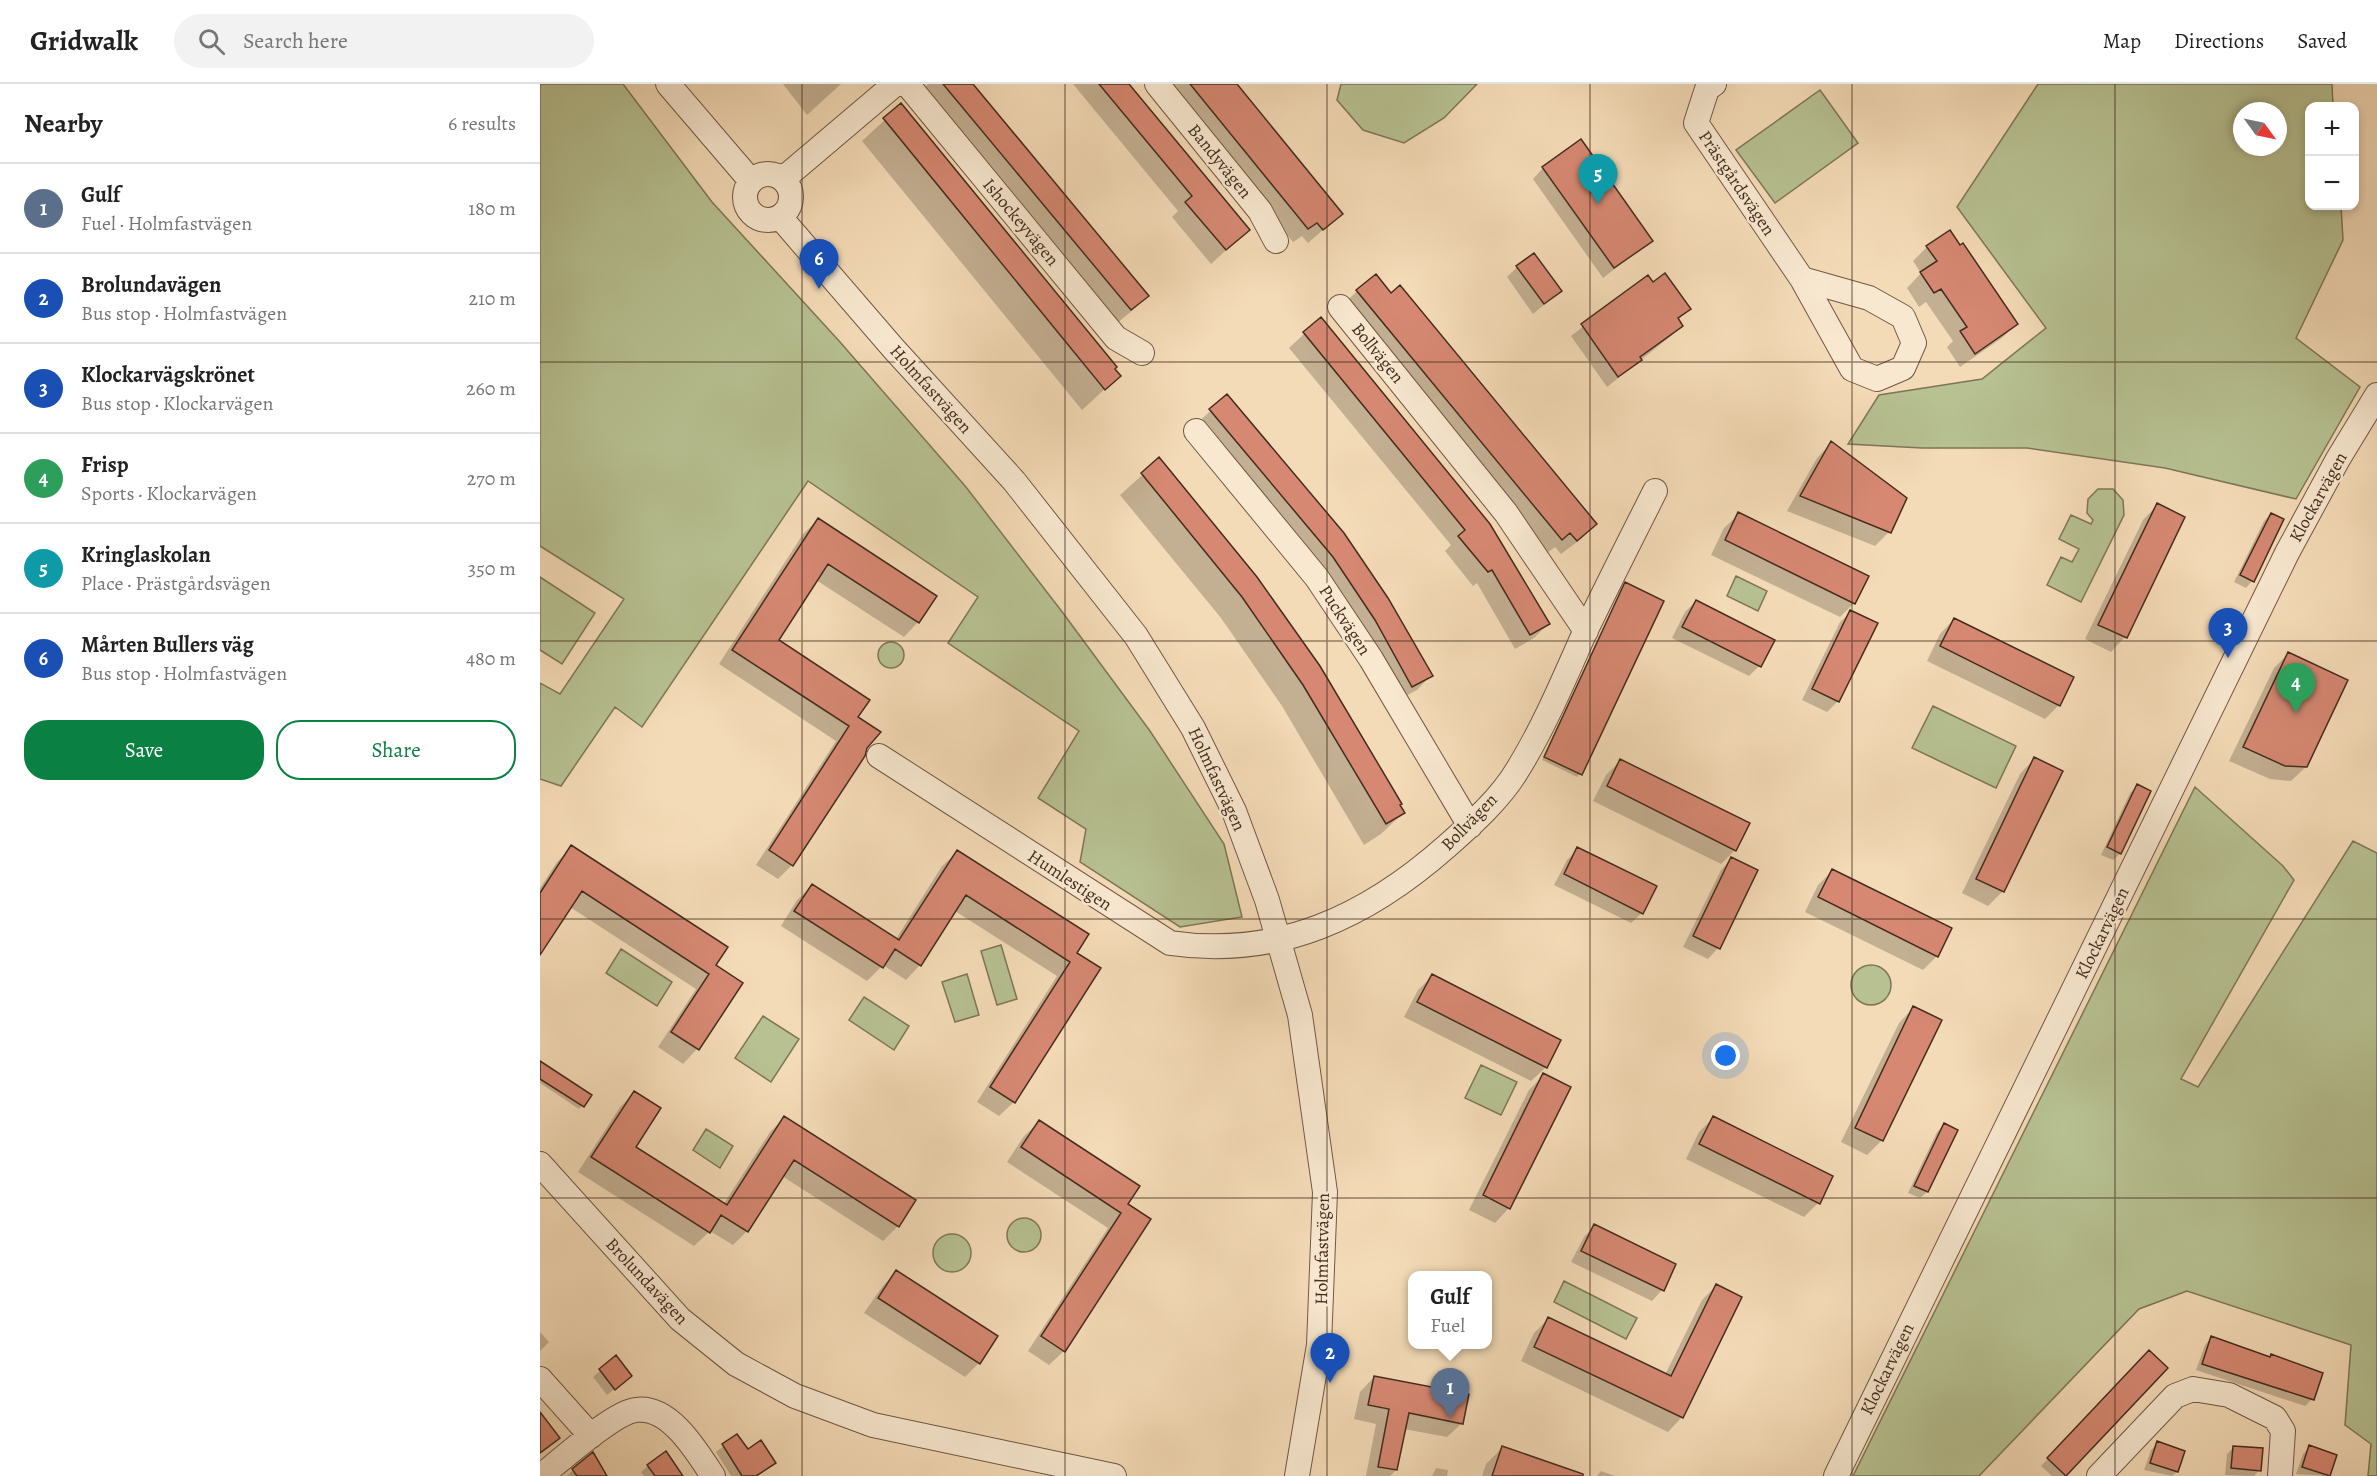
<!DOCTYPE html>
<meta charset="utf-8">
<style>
:root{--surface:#fff;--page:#f2f2f2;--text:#222;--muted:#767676;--line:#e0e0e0;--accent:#0b8043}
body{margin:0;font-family:Alegreya,serif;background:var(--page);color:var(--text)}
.controls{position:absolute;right:18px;top:18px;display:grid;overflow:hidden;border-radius:12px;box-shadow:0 3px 9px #0003}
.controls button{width:54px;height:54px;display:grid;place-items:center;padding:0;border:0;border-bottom:2px solid var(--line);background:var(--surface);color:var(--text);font:30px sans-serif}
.compass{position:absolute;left:1693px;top:18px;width:54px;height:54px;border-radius:50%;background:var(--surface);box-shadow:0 3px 9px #0003;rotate:123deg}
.you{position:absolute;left:1186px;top:972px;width:21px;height:21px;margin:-15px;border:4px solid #fff;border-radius:50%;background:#1a73e8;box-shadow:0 0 0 9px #1a73e833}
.badge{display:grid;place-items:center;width:39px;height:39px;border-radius:50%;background:var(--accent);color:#fff;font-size:20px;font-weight:700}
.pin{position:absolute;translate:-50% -50px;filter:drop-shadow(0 2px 3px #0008)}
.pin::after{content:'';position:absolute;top:32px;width:21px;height:18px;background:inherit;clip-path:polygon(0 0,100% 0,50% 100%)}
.popup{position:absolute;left:868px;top:1187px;width:84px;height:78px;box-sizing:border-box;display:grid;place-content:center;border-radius:12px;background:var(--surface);filter:drop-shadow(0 2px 4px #0005);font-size:20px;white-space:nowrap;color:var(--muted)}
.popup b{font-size:22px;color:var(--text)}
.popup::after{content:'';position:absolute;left:50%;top:100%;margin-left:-12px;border:12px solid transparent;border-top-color:var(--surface)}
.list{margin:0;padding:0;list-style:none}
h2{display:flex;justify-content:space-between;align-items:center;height:78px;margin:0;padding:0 24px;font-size:26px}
h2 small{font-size:20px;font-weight:400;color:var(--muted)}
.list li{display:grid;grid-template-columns:39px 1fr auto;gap:18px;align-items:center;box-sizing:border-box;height:90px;padding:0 24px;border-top:2px solid var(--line)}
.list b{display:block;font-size:22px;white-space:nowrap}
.list p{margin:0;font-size:20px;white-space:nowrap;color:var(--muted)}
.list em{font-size:20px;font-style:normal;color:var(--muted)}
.actions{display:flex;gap:12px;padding:18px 24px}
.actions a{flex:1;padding:14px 0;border:2px solid var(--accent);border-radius:24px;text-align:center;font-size:21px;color:var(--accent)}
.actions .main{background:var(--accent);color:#fff}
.icon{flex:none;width:33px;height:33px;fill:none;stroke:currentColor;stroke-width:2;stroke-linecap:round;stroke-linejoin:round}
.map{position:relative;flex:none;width:1837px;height:1392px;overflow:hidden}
header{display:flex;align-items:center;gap:36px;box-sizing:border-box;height:84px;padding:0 30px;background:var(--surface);border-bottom:2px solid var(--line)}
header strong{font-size:28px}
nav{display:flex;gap:33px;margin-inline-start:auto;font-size:21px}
.search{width:420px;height:54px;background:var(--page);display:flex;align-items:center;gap:15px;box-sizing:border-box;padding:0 21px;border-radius:33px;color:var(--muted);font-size:22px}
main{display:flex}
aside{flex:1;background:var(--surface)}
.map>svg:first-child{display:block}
</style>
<header>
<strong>Gridwalk</strong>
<div class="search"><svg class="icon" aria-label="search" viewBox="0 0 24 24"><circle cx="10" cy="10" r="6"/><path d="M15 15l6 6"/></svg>Search here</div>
<nav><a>Map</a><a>Directions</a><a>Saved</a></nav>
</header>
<main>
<aside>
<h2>Nearby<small>6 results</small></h2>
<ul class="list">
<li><span class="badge" style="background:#5c6f8a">1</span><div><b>Gulf</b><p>Fuel · Holmfastvägen</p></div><em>180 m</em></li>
<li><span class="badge" style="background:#1a4fb4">2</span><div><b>Brolundavägen</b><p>Bus stop · Holmfastvägen</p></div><em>210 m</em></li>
<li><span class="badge" style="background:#1a4fb4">3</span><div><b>Klockarvägskrönet</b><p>Bus stop · Klockarvägen</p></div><em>260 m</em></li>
<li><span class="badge" style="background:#2e9e5b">4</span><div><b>Frisp</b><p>Sports · Klockarvägen</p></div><em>270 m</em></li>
<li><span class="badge" style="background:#0f9aa8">5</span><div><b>Kringlaskolan</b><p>Place · Prästgårdsvägen</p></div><em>350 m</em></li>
<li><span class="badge" style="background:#1a4fb4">6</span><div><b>Mårten Bullers väg</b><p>Bus stop · Holmfastvägen</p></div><em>480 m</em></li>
</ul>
<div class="actions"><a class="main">Save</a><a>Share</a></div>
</aside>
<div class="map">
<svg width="1837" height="1392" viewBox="0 0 1837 1392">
<rect width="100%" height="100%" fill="#f4dbb7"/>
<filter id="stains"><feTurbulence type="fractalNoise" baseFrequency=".00333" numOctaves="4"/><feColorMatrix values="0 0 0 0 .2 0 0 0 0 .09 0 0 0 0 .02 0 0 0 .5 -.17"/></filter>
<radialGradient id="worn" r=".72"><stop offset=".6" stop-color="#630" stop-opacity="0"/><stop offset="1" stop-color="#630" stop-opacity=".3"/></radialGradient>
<path fill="#b7c192" stroke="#7e7658" stroke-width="1.5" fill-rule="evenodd" d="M0,0H83L172,118L300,258L426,403L523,529L610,647L684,760L702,833L640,843L540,778L546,745L498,714L539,647L408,559L438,513L268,397L102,643L75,623L21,702L0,695V599L20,610L84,515L0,462Z
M801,0H937L904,34L864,59L823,46L797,16Z
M1498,0H1792L1793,22H1770V122H1801L1803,156L1756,254L1820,303L1756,415L1625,384L1487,364H1382L1308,360L1339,311L1442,295L1506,244L1417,123ZM1702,27H1738V63H1702Z
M1280,6L1318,59L1235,119L1196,66Z
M1558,405H1573L1583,416L1584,431L1541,518L1507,501L1521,473L1532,478L1539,465L1519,455L1531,431L1551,440L1553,436L1547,429L1548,415Z
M1196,492L1227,507L1218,527L1187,512Z
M0,493L55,529L22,580L0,566Z
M338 571a13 13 0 1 1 26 0a13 13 0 1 1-26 0Z
M1393,622L1476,662L1456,704L1372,664Z
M1655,703L1743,782L1754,796L1641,995L1658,1003L1813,757L1837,769V1392H1828L1831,1360L1805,1341L1811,1261L1647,1207L1599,1225L1439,1392H1313Z
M461,861L477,915L457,921L441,867Z
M81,865L132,898L117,922L66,889Z
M1311 901a20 20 0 1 1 40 0a20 20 0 1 1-40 0Z
M427,890L439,931L415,938L402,898Z
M324,913L369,942L354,966L309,936Z
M223,932L259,955L231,998L195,974Z
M941,981L977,998L961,1031L925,1014Z
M166,1045L193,1062L180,1084L153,1066Z
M467 1151a17 17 0 1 1 34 0a17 17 0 1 1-34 0Z
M393 1169a19 19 0 1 1 38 0a19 19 0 1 1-38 0Z
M1024,1197L1097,1234L1086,1255L1014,1218Z"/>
<path fill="#0003" d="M243,0H301L267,31Z
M388,0H432L607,212L593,226L576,240L382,6Z
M533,0H587L708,146L671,180L632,133L638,127Z
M623,0H695L801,130L768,159L762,152L753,158Z
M361,21L569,274L579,292L542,326L322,57Z
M1003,84L1111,157L1063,194L993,95Z
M1387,163L1476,240L1462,254L1420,283L1407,263L1413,257L1386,218L1379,223L1367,204L1381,189L1373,177Z
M977,183L1020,207L993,230L967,193Z
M1107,193L1112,200L1149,225L1138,236L1142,242L1131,252L1067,303L1031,252Z
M817,207L1055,440L1041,455L1021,470L1015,463L1007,469L803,221Z
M780,235L1008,540L994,554L975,565L937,499L933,502L905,467L911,461L749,264Z
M687,312L891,591L877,606L858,616L656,340Z
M1291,359L1349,448L1335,462L1247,427L1277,374Z
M619,376L863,729L841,750L824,761L742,622L681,534L580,411Z
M1617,421L1643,434L1585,553L1571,568L1545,555L1603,436Z
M1199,430L1314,519L1300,533L1171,471L1184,444Z
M1731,430L1742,436L1712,497L1706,504L1694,498L1724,437Z
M278,436L378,538L364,553L276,496L237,557L316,634L326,663L252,781L238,795L216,781L296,657L179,580L263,450Z
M1085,500L1040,690L1037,693L1002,676Z
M1156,517L1219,582L1209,592L1132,554L1145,528Z
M1311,528L1336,540L1298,617L1287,628L1262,616L1300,538Z
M1414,535L1519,621L1505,635L1387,577L1400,550Z
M1748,570L1766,683L1751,697L1730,695L1689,677L1734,584Z
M1494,675L1463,807L1448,822L1422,809L1480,690Z
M1080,677L1195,766L1181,780L1053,717L1066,691Z
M1597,702L1580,770L1573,776L1561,771L1590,709Z
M32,763L174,882L201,899L157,965L143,980L118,963L156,905L30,823L0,869V804L17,778Z
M1038,765L1102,829L1091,839L1014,801L1027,776Z
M417,768L535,870L474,1018L459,1032L437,1018L517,892L415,827L380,881L366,896L343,881L327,897L241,842L257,816L272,802L356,855L402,782Z
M1191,775L1178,864L1168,875L1143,863L1181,786Z
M1292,787L1397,872L1383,886L1265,828L1278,801Z
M892,892L1006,983L991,997L864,933L878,906Z
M1373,924L1342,1056L1327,1071L1301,1058L1359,939Z
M0,979L50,1011L39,1025L0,999Z
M1004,991L969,1124L955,1139L929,1126L989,1006Z
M94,1009V1063L183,1121L230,1048L244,1034L374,1117L358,1142L343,1157L242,1092L207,1147L193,1161L170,1147L154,1162L38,1088L80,1023Z
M1173,1034L1278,1119L1264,1133L1146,1075L1159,1048Z
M499,1038L586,1120L524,1267L509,1281L488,1267L568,1144L467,1078L484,1052Z
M1404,1041L1416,1047L1387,1108L1380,1114L1368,1109L1397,1048Z
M1054,1142L1122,1206L1112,1217L1031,1178L1044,1153Z
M356,1188L439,1279L425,1293L324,1229L342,1203Z
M1176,1202L1142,1333L1128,1348L981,1277L994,1249L1008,1235L1125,1291L1162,1216Z
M0,1248L9,1258L0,1267Z
M1671,1254L1772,1315L1765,1322L1656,1286L1665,1261Z
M1609,1268L1626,1284L1525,1392H1512L1501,1382Z
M76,1273L84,1298L67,1311L53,1293Z
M834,1293L922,1339L907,1353L864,1345L856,1386L850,1392H826L836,1340L814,1335L820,1308Z
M197,1352L207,1367L234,1379L218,1392H191L176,1368Z
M1618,1359L1643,1368L1637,1388L1632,1392L1604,1386L1611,1366Z
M1694,1363L1719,1386L1714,1392L1685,1391L1687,1370Z
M1770,1363L1789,1391L1788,1392L1756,1390L1763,1370Z
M962,1364L1045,1392H942L946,1380Z
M52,1370L65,1392H27L33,1386Z
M108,1382L141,1392H104L101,1388Z
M896,1384L908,1386L907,1392H892Z
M1061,1387L1075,1392H1057Z"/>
<path fill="#d68872" stroke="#452c1e" stroke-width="1.5" d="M403,0H433L609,212L591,226Z
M559,0H589L710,146L686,166L645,118L652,112Z
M650,0H697L803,130L783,146L777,139L768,145Z
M361,19L577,283L575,285L581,292L565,306L343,34Z
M1041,55L1113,157L1074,184L1002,83Z
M1410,146L1420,161L1423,159L1478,240L1435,270L1420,247L1427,243L1401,205L1394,209L1380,188L1397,177L1386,162Z
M994,169L1022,207L1004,220L976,182Z
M1125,189L1151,225L1138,234L1143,242L1100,273L1102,276L1078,293L1041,240L1108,191L1113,198Z
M836,190L851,209L860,201L1057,440L1037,457L1030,449L1022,456L816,206Z
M781,233L950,440L1010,540L990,551L952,486L948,488L918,452L925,446L763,248Z
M687,310L804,449L848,514L893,592L872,603L835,536L793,473L669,325Z
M1291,357L1367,414L1351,449L1260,412Z
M619,373L717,493L780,582L862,720L860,721L865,729L846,740L763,601L702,513L601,389Z
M1617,419L1645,433L1587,554L1558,541Z
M1198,428L1329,492L1315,520L1185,456Z
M1731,429L1744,435L1714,498L1700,491Z
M278,434L397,512L379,539L288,480L239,556L330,616L318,633L341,648L327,664L325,672L253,782L229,766L309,642L192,566Z
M1085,498L1124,517L1042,691L1004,673Z
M1156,516L1235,556L1221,583L1142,543Z
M1310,526L1338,539L1299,618L1272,605Z
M1414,534L1534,593L1520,622L1400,562Z
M1748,568L1808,596L1767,683L1745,682L1703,663Z
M1494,673L1523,687L1464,808L1436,795Z
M1080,675L1210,739L1196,767L1067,702Z
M1597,700L1611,707L1581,770L1567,763Z
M31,761L188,863L176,881L203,899L159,966L131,948L169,890L42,807L0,871V809Z
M1037,763L1117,802L1103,830L1024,790Z
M417,766L549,850L537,869L561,884L475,1019L450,1003L530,878L426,811L381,882L355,865L343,884L254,827L272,800L359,856Z
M1191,773L1218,786L1180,865L1153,852Z
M1292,785L1412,844L1398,873L1278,813Z
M892,890L1021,956L1007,984L877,918Z
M1373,922L1402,936L1343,1057L1315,1044Z
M0,977L52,1011L44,1023L0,995Z
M1003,989L1031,1003L970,1125L943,1111Z
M94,1007L121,1024L96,1063L187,1121L244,1032L376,1116L359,1143L254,1076L208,1148L181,1131L170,1149L51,1073Z
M1173,1032L1293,1092L1280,1120L1159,1060Z
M499,1036L600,1102L588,1120L611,1135L525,1268L501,1252L581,1129L481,1063Z
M1404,1039L1418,1046L1388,1108L1374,1102Z
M1054,1140L1136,1180L1124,1207L1041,1167Z
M356,1186L458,1252L440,1280L338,1214Z
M1176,1200L1202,1213L1143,1334L994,1263L1008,1233L1131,1292Z
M1671,1252L1730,1273L1731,1270L1783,1289L1774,1316L1662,1280Z
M1609,1266L1628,1284L1526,1392L1507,1374Z
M76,1271L92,1292L75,1306L59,1285Z
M834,1292L929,1310L923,1340L869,1329L857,1386L838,1383L849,1325L828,1321Z
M0,1328L20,1354L0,1369Z
M197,1350L208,1365L221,1356L236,1379L216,1392H202L182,1360Z
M1617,1357L1645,1367L1638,1388L1610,1379Z
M1769,1361L1797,1371L1790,1392L1762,1383Z
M962,1362L1043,1390V1392H952Z
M1693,1362L1723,1364L1721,1387L1691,1384Z
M126,1367L143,1392H115L107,1381Z
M53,1368L67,1392H37L32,1385Z"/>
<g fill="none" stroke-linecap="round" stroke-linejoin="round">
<defs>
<path id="minor" d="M128,0L211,97
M367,0L576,254L602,269
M617,0L720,127L736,157
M1174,0L1167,5L1156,39L1262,195L1312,285L1337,295L1363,284L1374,259L1363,233L1329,214L1262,195
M205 113a23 23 0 1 1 46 0a23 23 0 1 1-46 0Z
M243,95L355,0
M240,133L353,264L474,397L596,552L653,644L694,727L727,816L760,931L785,1108L779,1261L757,1392
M800,223L966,429L1046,547
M656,347L777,494L831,575L930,742
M339,672L630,859C739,875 828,832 907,762C932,740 961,714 978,685C1004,643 1024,595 1044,550C1067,502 1091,455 1115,407
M0,1080L140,1235L196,1280L255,1312L333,1341L574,1392
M0,1295L51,1352
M1,1392C20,1377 74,1328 96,1326C130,1321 157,1368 173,1392
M1296,1392L1747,469L1798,375L1837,311
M1559,1392L1635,1312L1653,1305L1689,1311L1735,1334L1743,1347L1740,1392"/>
</defs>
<use href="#minor" stroke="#715844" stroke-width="26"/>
<use href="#minor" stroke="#f8e8d0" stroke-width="24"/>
</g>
<path fill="none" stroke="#452c1e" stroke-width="1.5" stroke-opacity="0.55" d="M262,0V1392M525,0V1392M787,0V1392M1050,0V1392M1312,0V1392M1575,0V1392M0,278H1837M0,557H1837M0,835H1837M0,1114H1837"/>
<g text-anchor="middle" stroke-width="5" stroke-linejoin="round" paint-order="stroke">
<g font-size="18" fill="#452c1e" stroke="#f8e8d0">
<text transform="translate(680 77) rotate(51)" y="6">Bandyvägen</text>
<text transform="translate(1197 99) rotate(56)" y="6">Prästgårdsvägen</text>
<text transform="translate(481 138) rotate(50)" y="6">Ishockeyvägen</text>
<text transform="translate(838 269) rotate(51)" y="6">Bollvägen</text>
<text transform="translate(391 305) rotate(48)" y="6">Holmfastvägen</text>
<text transform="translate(1778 413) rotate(-61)" y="6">Klockarvägen</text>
<text transform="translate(805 536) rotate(57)" y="6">Puckvägen</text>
<text transform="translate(677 695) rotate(65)" y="6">Holmfastvägen</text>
<text transform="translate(929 738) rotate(-46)" y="6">Bollvägen</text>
<text transform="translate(530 796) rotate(33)" y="6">Humlestigen</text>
<text transform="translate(1562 849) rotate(-64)" y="6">Klockarvägen</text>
<text transform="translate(782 1165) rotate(-89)" y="6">Holmfastvägen</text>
<text transform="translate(107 1197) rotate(47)" y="6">Brolundavägen</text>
<text transform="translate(1347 1285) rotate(-64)" y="6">Klockarvägen</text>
</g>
</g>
<rect width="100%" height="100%" filter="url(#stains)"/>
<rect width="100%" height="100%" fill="url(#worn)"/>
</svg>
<div class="controls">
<button>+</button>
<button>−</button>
</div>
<svg class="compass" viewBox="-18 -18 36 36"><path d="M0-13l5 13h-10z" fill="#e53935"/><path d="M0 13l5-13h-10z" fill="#767676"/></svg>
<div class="you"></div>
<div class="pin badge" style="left:910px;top:1334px;background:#5c6f8a">1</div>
<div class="popup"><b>Gulf</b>Fuel</div>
<div class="pin badge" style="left:790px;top:1299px;background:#1a4fb4">2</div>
<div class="pin badge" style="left:1688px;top:574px;background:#1a4fb4">3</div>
<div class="pin badge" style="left:1756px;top:629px;background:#2e9e5b">4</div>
<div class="pin badge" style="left:1058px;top:120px;background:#0f9aa8">5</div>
<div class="pin badge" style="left:279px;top:205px;background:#1a4fb4">6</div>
</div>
</main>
